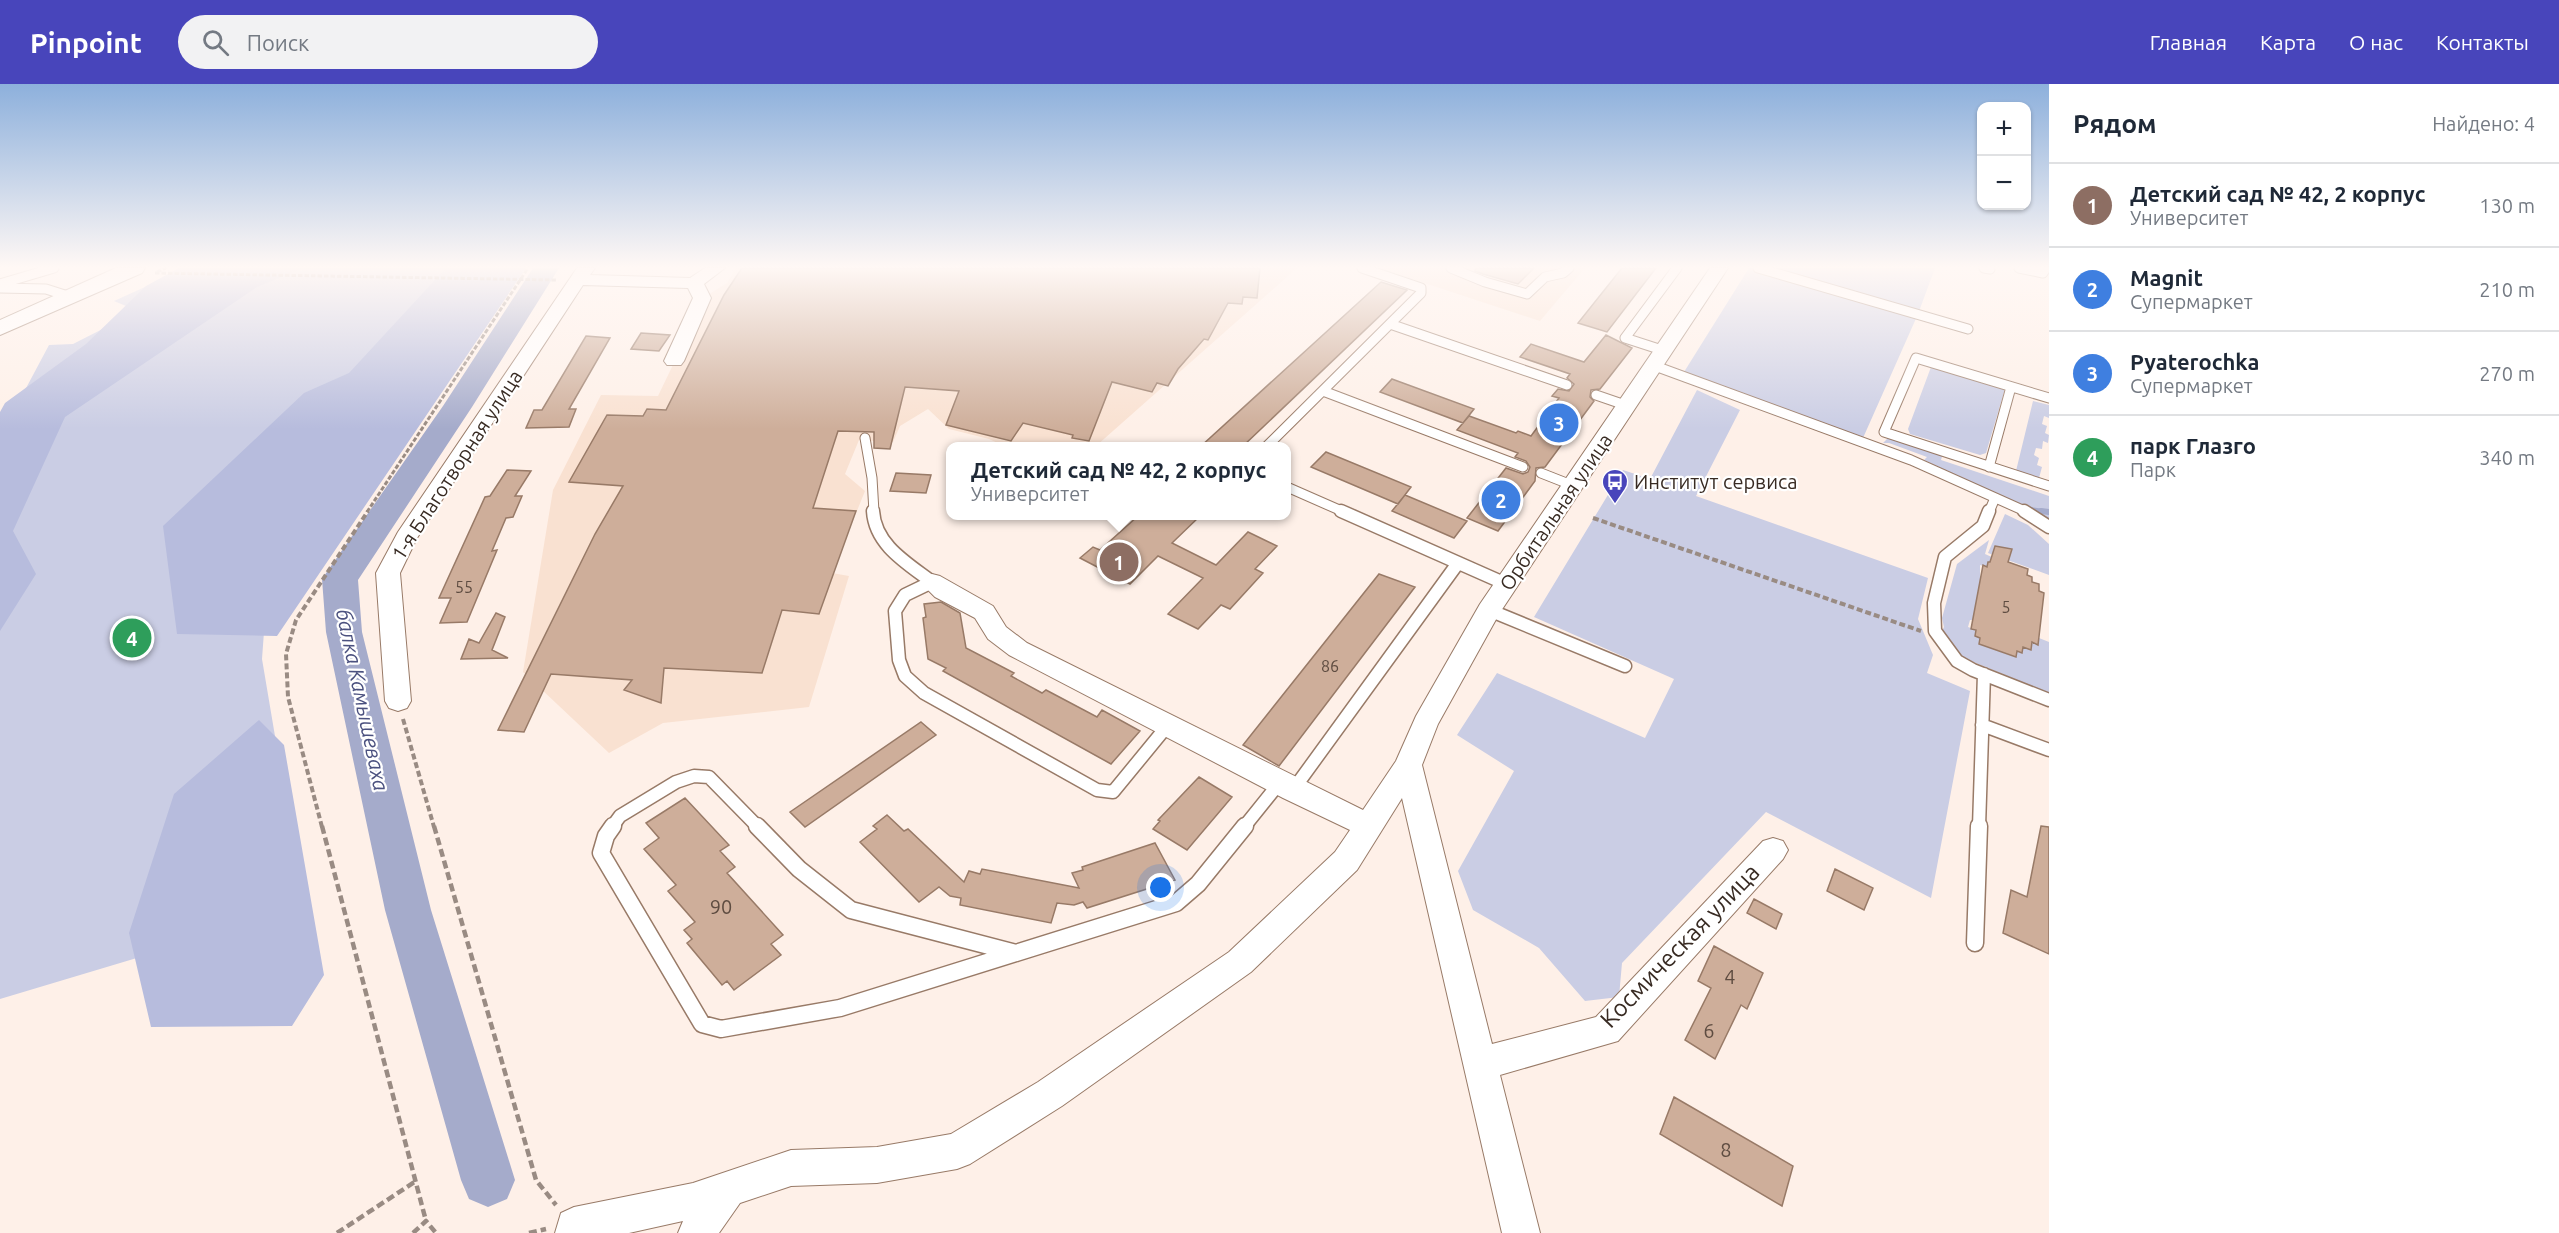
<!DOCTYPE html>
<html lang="ru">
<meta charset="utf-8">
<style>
:root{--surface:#fff;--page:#f2f2f3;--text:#1f2937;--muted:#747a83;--line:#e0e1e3;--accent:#4845bb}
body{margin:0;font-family:Ubuntu,sans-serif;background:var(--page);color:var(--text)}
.controls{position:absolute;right:18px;top:18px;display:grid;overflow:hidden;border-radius:12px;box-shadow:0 2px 4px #0004}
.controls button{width:54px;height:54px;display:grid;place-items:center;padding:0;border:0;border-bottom:2px solid var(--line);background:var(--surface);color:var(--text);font:30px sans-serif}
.you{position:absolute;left:1161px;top:804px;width:21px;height:21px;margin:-15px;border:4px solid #fff;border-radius:50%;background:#1a73e8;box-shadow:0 0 0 9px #1a73e833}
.badge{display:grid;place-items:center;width:39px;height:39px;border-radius:50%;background:var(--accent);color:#fff;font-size:20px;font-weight:700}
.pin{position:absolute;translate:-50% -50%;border:3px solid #fff;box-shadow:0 2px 6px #0006}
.popup{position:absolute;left:946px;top:358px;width:345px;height:78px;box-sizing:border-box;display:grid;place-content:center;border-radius:12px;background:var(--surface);filter:drop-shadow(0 2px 4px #0005);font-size:20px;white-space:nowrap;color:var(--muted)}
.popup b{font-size:22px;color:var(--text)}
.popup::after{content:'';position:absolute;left:50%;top:100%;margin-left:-12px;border:12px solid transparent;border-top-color:var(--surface)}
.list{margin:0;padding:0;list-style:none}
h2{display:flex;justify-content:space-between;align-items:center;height:78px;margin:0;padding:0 24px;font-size:26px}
h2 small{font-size:20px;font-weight:400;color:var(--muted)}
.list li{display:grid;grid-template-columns:39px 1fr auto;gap:18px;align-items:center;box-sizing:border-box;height:84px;padding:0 24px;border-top:2px solid var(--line)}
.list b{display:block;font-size:22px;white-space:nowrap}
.list p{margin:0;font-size:20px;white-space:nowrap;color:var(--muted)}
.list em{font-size:20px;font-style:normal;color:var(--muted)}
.icon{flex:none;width:33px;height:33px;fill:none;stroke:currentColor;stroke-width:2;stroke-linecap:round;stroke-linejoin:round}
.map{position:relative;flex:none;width:2049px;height:1149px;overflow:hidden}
header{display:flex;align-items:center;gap:36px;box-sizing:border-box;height:84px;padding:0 30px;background:var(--accent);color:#fff}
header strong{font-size:28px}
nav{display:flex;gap:33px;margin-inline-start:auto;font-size:21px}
.search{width:420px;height:54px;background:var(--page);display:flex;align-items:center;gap:15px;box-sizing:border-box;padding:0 21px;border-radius:33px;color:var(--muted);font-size:22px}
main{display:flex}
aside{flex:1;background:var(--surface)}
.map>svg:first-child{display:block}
</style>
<header>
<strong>Pinpoint</strong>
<div class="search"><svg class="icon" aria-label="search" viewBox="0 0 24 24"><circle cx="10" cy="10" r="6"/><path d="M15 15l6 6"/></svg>Поиск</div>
<nav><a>Главная</a><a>Карта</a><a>О нас</a><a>Контакты</a></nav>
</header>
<main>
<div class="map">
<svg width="2049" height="1149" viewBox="0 0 2049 1149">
<rect width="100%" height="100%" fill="#fef0e8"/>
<path fill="#f9e1d1" d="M736,184H1297L1096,362H1004L989,355L949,345L928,325L900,342L893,358L859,356L845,390L865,407L832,489L849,492L809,623L663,639L609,669L523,588L553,406L601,311L658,312L706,212L727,199Z
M1379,184H1585L1540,237Z"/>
<path fill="#cacde4" d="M187,184H504L265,534L262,575L304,824L0,915V353L49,261L73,260L138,227L114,217Z
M1749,184H1935L1918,230L1863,354L1684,288Z
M1931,283L2005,305L1986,369L1980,371L1910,350L1908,345Z
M1697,306L1740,326L1696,412L1928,494L1918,535L1933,571L1927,589L1970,607L1931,814L1766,728L1622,879L1619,913L1585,917L1539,864L1473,826L1458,787L1514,687L1457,651L1497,589L1645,654L1674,595L1534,533L1623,386L1650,395Z
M2033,317L2049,321V334L2044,332L2042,340L2047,342L2045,349L2049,351L2048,359L2043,357L2042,365L2036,364L2034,371L2039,374L2037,381L2042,383L2039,394L2016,387Z
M1888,354L1943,369L1941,376L2049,412V442L2028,425L1924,376L1927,373L1889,359H1883Z
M2005,430L2028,441L2049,460V491L1988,469Z
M1989,456L1985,470L1994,474L1993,479L1988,478L1987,483L1980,481V500L1973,536H1970L1968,543L1976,546L1975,552L1980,554L1979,560L2015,573L2017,567L2022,568L2023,563L2032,558L2038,560L2039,554L2049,558V609L1966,575L1939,553L1944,543L1942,534L1957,480Z"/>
<path fill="#b7bcdd" d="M179,184H303L257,203L65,333L13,447L36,490L0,547V328L5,319L86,260L146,202Z
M446,184H526L277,552L177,550L163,442L304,309L349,289Z
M259,636L284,661L324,891L292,942L151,943L129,849L174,710Z"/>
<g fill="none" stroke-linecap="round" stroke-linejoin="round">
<path stroke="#a5abcb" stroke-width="4.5" d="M2028,425L2049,428"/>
<path stroke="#a5abcb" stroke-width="6" d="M2041,427L2049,428"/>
<path fill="#a5abcb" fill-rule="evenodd" d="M533,184H559L472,323L358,496L362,548L431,826L515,1096L507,1115L488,1123L469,1115L461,1096L385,826L326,548L322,495L443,322Z"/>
</g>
<path fill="#ceae9a" stroke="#987a67" stroke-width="1.5" d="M742,184H1260L1257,214L1243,213L1242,220L1228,219L1208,256L1204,255L1178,285L1168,302L1157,299L1152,308L1112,298L1089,357L1072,354L1073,351L1023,339L1011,357L946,341L959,307L905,303L890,365L874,364V348L838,347L813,424L856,427L819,530L782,526L762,589L664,584L661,619L624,606L632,596L551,590L524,648L498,646L595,450L623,402L569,398L607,331L643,332L647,325L666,326L724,211Z
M1476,184H1534L1518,200L1483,190L1475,187Z
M1622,184H1656L1607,248L1578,239Z
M1381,198L1407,206L1242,363H1200Z
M641,249L670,251L659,267L631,265Z
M1606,251L1632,264L1600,305L1591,306L1590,313L1594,317L1545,383L1536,384L1535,397L1498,447L1467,434L1506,384L1523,390L1528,388L1530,383L1526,377L1515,373L1518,369L1457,346L1469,332L1516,349L1518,347L1531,352L1559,314L1552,312L1558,305L1569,307L1574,300L1567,294L1570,290L1520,273L1531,260L1584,278Z
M586,252L610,254L569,325H576L569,343L526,344L534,326H542Z
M1392,295L1474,325L1463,339L1380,308Z
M1326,368L1411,403L1398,420L1311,383Z
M507,386L531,387L515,412H522L513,433L506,434L492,467L497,466L467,538L440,539L451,514H439L485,413L490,412Z
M896,389L931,391L926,409L890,407Z
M1405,411L1467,437L1454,454L1392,427Z
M1138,432H1200L1172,459L1216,481L1248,448L1277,462L1255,485L1263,489L1230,525L1221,521L1198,545L1168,530L1203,494L1158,472L1130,500L1080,474L1093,463L1100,466Z
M1995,462L2012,465L2008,478L2028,485L2027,491L2032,493V498L2039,500V507L2044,509L2038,561L2032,558L2031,566L2023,563L2022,569L2017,567L2016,573L1979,560L1980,554L1975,552L1976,546L1971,545L1983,481L1987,483L1988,478H1990Z
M1379,490L1415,503L1279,682L1243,661Z
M941,518L960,529L966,564L1014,589L1011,592L1042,609L1046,606L1097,633L1102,626L1140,647L1111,680L943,587L946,584L928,575L923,534L926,533L924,520Z
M496,529L505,533L492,566L508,574L461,575L469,555L479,559Z
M921,638L936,651L805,743L790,728Z
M1199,693L1232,713L1187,766L1153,745L1160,737L1158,736Z
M685,714L729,761L720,767L735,783L727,789L783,851L771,860L781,871L734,906L727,897L722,901L687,859L692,855L684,846L695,838L668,807L676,801L644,765L659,754L646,739Z
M887,731L904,747L908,745L964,798L969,787L980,790L982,785L1079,804L1072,789L1083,786L1082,783L1155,759L1175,796L1087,824L1083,818L1074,821L1057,819L1051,839L960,821L961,814L950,812L939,803L919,818L860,758L877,745L873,742Z
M2041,742L2049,743V870L2003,849L2011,806L2027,813Z
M1835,785L1873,804L1864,826L1827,807Z
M1754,815L1782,830L1776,845L1747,829Z
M1714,862L1763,889L1747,925L1741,921L1715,975L1685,956L1711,904L1698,897Z
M1674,1013L1793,1082L1782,1122L1660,1050Z"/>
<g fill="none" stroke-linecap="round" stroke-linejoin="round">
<defs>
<path id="service-far2" d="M1451,184L1485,198L1527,210L1545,193L1563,189L1569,184
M1758,184L1968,245
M1984,184L1990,185
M2019,184L2043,189L2046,184
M0,200L54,184
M0,204L46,205L71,213
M1390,240L1567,301
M1665,267L1625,254L1677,184
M1655,282L1911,376L2027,428
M1323,307L1523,383
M1596,311L1628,322
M2049,314L1916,274L1884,348L2049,402
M865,354L872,394L874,428
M1267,362L1421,209V204L1362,184
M1989,383L2011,303
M1541,389L1574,402
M1287,403L1344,428
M1989,428L1995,414"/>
<path id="service-far1" d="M873,427C875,461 907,479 932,498L905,511L895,527L899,576L905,592L924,609L1097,706L1113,708L1168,641
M1341,427L1506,500
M1989,427L1983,442L1945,473L1934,519L1935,547L1957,577L1973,586L2049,616
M2024,427L2049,443
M1489,526L1625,582
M1982,641L2049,666
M1293,706L1458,479
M612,743L620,732L676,698L694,692L709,693L758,743
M1244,743L1281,697
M1979,743L1984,590"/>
<path id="service" d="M613,742L606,752L601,769L702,940L721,945L840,924L1016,869
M757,742L799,785L851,826L1016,869
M1975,859L1979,742
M1016,869L1176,819L1198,800L1245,742"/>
<path id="minor" d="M577,184H595L590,191L690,194L705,184H725L704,200L711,214L684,277L681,281H667L664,277L693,214L688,204L583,201L417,454L400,489L411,617L407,624L398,627L389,624L385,617L376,489L398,448Z
M1710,184H1728L1499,530L1438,640L1422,681L1492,960L1596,933L1763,757L1773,754L1783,757L1788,766L1783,775L1618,957L1500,991L1540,1149H1502L1402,714L1357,786L1251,888L1062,1022L970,1080L957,1085L877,1099L791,1102L740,1119L719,1149H678L683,1137L629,1149H555L561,1129L574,1123L693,1099L791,1066L877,1063L951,1050L1038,998L1229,868L1335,768L1350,746L1283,714L1009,571L988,555L975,534L935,513L920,498L924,492L932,490L940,492L993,522L1006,543L1027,559L1363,726L1396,677L1416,632L1480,520Z"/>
<path id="tertiary" d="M116,184H145L142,189L0,251V236Z"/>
</defs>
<use href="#service-far2" stroke="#987a67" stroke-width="11"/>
<use href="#service-far1" stroke="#987a67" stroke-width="15"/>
<use href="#service" stroke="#987a67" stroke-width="19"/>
<use href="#minor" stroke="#987a67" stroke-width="2"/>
<use href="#tertiary" stroke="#987a67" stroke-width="2"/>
<path stroke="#998b83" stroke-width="3" stroke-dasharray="4.5 2" stroke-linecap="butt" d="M157,188L166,184
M155,189L557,196
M367,428L528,184"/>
<path stroke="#998b83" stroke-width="4" stroke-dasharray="6 3" stroke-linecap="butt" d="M1593,434L1921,547
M403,635L434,743
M322,743L288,613L286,570L296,536L368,427"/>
<path stroke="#998b83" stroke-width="4.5" stroke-dasharray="8 4" stroke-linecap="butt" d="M322,742L426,1137
M434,742L536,1096L556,1121
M337,1149L416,1097
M413,1149L426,1137L436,1149
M529,1149L546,1145"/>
<use href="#service-far2" stroke="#fff" stroke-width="9"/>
<use href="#service-far1" stroke="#fff" stroke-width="12"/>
<use href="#service" stroke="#fff" stroke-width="16"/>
<use href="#minor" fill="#fff" fill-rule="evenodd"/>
<use href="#tertiary" fill="#fff" fill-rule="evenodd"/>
</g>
<linearGradient id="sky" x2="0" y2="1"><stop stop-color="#8db0dc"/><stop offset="0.53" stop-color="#fff8f5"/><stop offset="1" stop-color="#fff8f5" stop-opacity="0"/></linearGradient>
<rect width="2049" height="345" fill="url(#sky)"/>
<defs>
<symbol id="bus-pin" viewBox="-11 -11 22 30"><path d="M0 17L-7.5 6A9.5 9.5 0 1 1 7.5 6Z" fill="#4845bb" stroke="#fff"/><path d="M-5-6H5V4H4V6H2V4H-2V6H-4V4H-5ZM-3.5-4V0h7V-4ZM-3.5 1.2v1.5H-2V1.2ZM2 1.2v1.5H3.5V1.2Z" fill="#fff"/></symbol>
</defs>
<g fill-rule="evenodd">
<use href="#bus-pin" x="1600" y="383" width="30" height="40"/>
</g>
<g text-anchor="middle" stroke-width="4.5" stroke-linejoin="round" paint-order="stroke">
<g font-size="16" fill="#5e4c41">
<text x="464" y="509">55</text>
<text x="2006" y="529">5</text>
<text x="1330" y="588">86</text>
</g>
<g font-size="20" fill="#382b23" stroke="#fff">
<text transform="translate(457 381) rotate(-57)" y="7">1-я Благотворная улица</text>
<text transform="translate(1556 428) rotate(-56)" y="7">Орбитальная улица</text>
</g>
<g font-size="20" fill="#382b23" stroke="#fff" text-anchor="start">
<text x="1634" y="405">Институт сервиса</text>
</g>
<g font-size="20" fill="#5e4c41">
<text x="721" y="830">90</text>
<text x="1730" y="900">4</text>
<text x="1709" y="954">6</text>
<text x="1726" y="1073">8</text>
</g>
<g font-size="21" font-style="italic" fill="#4b517f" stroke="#fff">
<text transform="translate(362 616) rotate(78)" y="7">балка Камышеваха</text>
</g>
<g font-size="24" fill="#382b23" stroke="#fff">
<text transform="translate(1680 862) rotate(-46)" y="8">Космическая улица</text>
</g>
</g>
</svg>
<div class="controls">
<button>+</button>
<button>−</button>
</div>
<div class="you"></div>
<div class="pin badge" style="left:1119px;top:478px;background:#8d6e63">1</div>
<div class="popup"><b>Детский сад № 42, 2 корпус</b>Университет</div>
<div class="pin badge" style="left:1501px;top:416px;background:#3f7fe0">2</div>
<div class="pin badge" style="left:1559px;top:339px;background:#3f7fe0">3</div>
<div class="pin badge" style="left:132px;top:554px;background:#2e9e5b">4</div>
</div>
<aside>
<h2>Рядом<small>Найдено: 4</small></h2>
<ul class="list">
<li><span class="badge" style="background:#8d6e63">1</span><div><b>Детский сад № 42, 2 корпус</b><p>Университет</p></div><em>130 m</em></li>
<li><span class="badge" style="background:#3f7fe0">2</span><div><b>Magnit</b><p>Супермаркет</p></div><em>210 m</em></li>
<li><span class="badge" style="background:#3f7fe0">3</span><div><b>Pyaterochka</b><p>Супермаркет</p></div><em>270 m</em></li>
<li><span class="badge" style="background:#2e9e5b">4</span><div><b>парк Глазго</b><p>Парк</p></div><em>340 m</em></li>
</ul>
</aside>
</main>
